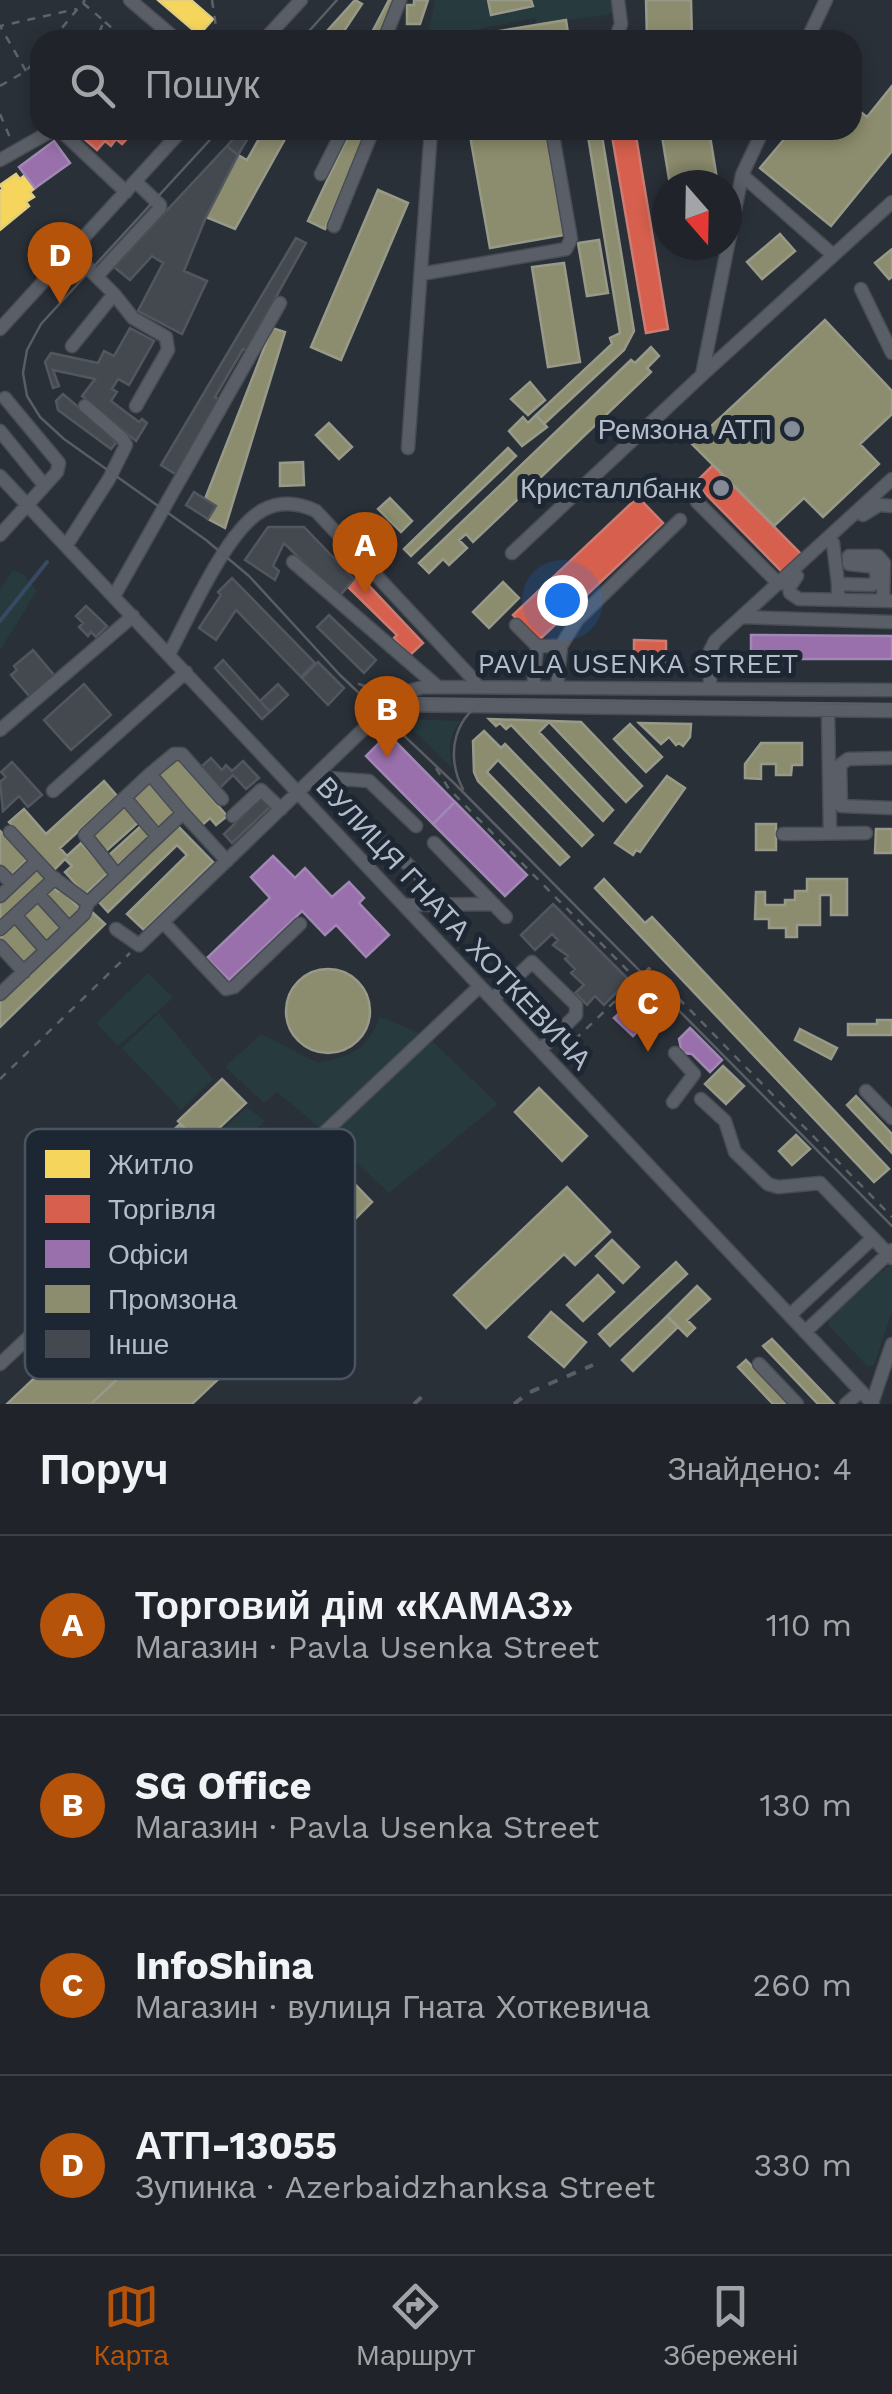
<!DOCTYPE html>
<html lang="uk">
<meta charset="utf-8">
<style>
:root{--surface:#20242a;--page:#282c32;--text:#f1f3f6;--muted:#a2a4a8;--line:#3d4147;--accent:#b45309}
body{margin:0;font-family:"Work Sans",sans-serif;background:var(--page);color:var(--text)}
.compass{position:absolute;left:652px;top:170px;width:90px;height:90px;border-radius:50%;background:var(--surface);box-shadow:0 5px 15px #0003;rotate:160deg}
.you{position:absolute;left:562px;top:600px;width:35px;height:35px;margin:-25px;border:8px solid #fff;border-radius:50%;background:#1a73e8;box-shadow:0 0 0 15px #1a73e833}
.badge{display:grid;place-items:center;width:65px;height:65px;border-radius:50%;background:var(--accent);color:#fff;font-size:32px;font-weight:700}
.pin{position:absolute;translate:-50% -82px;filter:drop-shadow(0 2px 5px #0008)}
.pin::after{content:'';position:absolute;top:52px;width:35px;height:30px;background:inherit;clip-path:polygon(0 0,100% 0,50% 100%)}
.list{margin:0;padding:0;list-style:none}
h2{display:flex;justify-content:space-between;align-items:center;height:130px;margin:0;padding:0 40px;font-size:42px}
h2 small{font-size:32px;font-weight:400;color:var(--muted)}
.list li{display:grid;grid-template-columns:65px 1fr auto;gap:30px;align-items:center;box-sizing:border-box;height:180px;padding:0 40px;border-top:2px solid var(--line)}
.list b{display:block;font-size:38px;white-space:nowrap}
.list p{margin:0;font-size:32px;white-space:nowrap;color:var(--muted)}
.list em{font-size:32px;font-style:normal;color:var(--muted)}
.icon{flex:none;width:55px;height:55px;fill:none;stroke:currentColor;stroke-width:2;stroke-linecap:round;stroke-linejoin:round}
.map{position:relative;flex:none;width:892px;height:1404px;overflow:hidden}
.search{position:absolute;background:var(--surface);box-shadow:0 5px 15px #0003;left:30px;right:30px;top:30px;height:110px;display:flex;align-items:center;gap:25px;box-sizing:border-box;padding:0 35px;border-radius:30px;color:var(--muted);font-size:38px}
.sheet{height:850px;background:var(--surface)}
nav{display:flex;justify-content:space-around;align-items:center;box-sizing:border-box;height:140px;border-top:2px solid var(--line);background:var(--surface);font-size:28px;color:var(--muted)}
nav a{display:grid;justify-items:center;gap:5px}
nav .on{color:var(--accent)}
.map>svg:first-child{display:block}
</style>
<div class="map">
<svg width="892" height="1404" viewBox="0 0 892 1404">
<rect width="100%" height="100%" fill="#2a3038"/>
<path fill="#273a3e" d="M435,0H486L490,17L534,8L533,0H613L614,11L607,15L537,24L535,18L444,36V40H427Z
M13,570L24,575L37,591L0,650V590Z
M402,719L460,721C449,737 447,750 453,769Z
M148,973L173,998L118,1046L96,1023Z
M159,1013L213,1079L181,1110L122,1048Z
M380,1017L419,1033L319,1127L277,1092L264,1103L225,1067L261,1034L318,1063C352,1056 367,1050 380,1017Z
M431,1040L498,1104L389,1193L328,1136Z
M247,1107L265,1121L116,1252L102,1239Z
M892,1263V1312L874,1365L868,1367L829,1326V1317Z"/>
<path fill="#f6d55c" stroke="#e2ce7d" stroke-width="2.5" d="M158,0H191L213,19L199,35Z
M16,174L20,179L25,175L35,188L30,192L34,197L26,202L29,206L0,230V191L3,189L0,185Z"/>
<path fill="#d6604d" stroke="#cc7c72" stroke-width="2.5" d="M74,130H135L122,144L116,139L111,146L105,141L97,150Z
M611,130H635L668,329L646,333Z
M713,465L803,556L784,574L695,483Z
M638,497L663,523L538,641L513,615Z
M359,575L423,643L410,655L394,638L397,635L348,587Z
M634,640L666,641V662L634,661Z"/>
<path fill="#9970ab" stroke="#a187b4" stroke-width="2.5" d="M54,141L70,163L35,188L19,167Z
M751,635L892,636V659H751Z
M388,734L455,802L433,824L366,756Z
M455,802L527,875L505,896L433,824Z
M273,856L295,878L305,868L332,897L349,882L364,898L359,903L389,935L366,957L336,925L325,935L302,911L229,980L207,958L270,898L251,877Z
M630,1003L648,1021L633,1036L614,1018Z
M690,1028L722,1060L710,1072L692,1054L682,1053L679,1039Z"/>
<path fill="#8c8c6e" stroke="#989a89" stroke-width="2.5" d="M355,0L362,4L338,40H319Z
M389,0H396L388,22L378,40H368Z
M414,0H428L420,24H407V5H414Z
M488,0H531L533,6L491,15Z
M646,0H691L692,40H647Z
M566,20L569,40H451V39Z
M892,86V151L831,226L760,168L792,130H852V105L867,117Z
M264,130H290L235,229L206,217L238,155L247,160Z
M351,130H367L325,229L308,221Z
M469,130H545L564,235L490,248Z
M587,130H601L634,331L624,350L544,424L536,415L612,344L610,338L620,333Z
M661,130H709L718,185H670Z
M378,190L408,203L341,360L311,347Z
M780,234L795,251L762,279L747,262Z
M599,240L608,293L587,296L578,243Z
M892,249V277L889,279L875,263Z
M564,263L580,362L548,367L532,267Z
M825,320L892,391V414L860,444L879,464L823,517L804,498L774,526L692,444Z
M272,328L285,332L225,528L208,519L216,506L205,499Z
M651,347L659,356L647,368L651,372L473,542L466,534L459,540L467,548L449,565L443,559L429,573L419,563L631,360L635,363Z
M530,382L545,400L528,415L511,399Z
M536,415L547,427L522,446L509,431L523,417L528,423Z
M329,423L352,447L339,459L316,435Z
M508,448L516,456L411,556L404,549Z
M303,462L304,485L280,486V463Z
M390,498L412,521L401,532L378,509Z
M503,582L519,598L489,628L473,612Z
M489,719L581,722L642,786L626,802L549,722L539,732L613,810L603,821L511,725L506,729L500,723L496,726Z
M639,723L691,724L690,737L683,746L679,743L676,745L669,737L661,744Z
M630,724L662,757L646,772L614,739Z
M484,731L501,748L505,744L593,835L582,846L498,760L487,772L569,857L560,865L478,781L474,772L473,741Z
M761,743H802V765H792L791,775H776V764H761V779L745,778V764Z
M177,758L227,816L216,825L210,818L202,825L158,775Z
M667,776L685,788L640,852L636,850L633,855L615,843Z
M151,780L178,811L157,829L130,798Z
M104,781L117,796L60,848L67,856L81,843L108,873L85,894L65,872L72,866L65,859L53,871L9,822L24,809L46,834Z
M125,804L140,821L105,852L89,835Z
M143,824L152,835L118,865L109,855Z
M756,824H776V850H756Z
M177,825L213,862L144,930L127,914L187,855L177,845L108,912L99,902Z
M876,829H892V853H875Z
M0,831L28,859L11,875L0,864Z
M37,867L47,878L0,922V902Z
M604,879L645,923L652,917L889,1169L874,1182L595,888Z
M807,879H847V915H831V895H820V925H797V937H786V928H769V919H755L756,892H765V905H785V900H795V891H807Z
M54,888L58,892L61,889L82,911L71,921L46,896Z
M37,900L64,928L49,943L21,914Z
M92,912L105,924L0,1027V1002Z
M15,922L41,951L24,965L0,938Z
M286 1011a42 42 0 1 1 84 0a42 42 0 1 1-84 0Z
M877,1020H892V1035H848V1024H877Z
M800,1029L837,1048L831,1059L795,1040Z
M723,1066L744,1086L726,1104L705,1084Z
M222,1079L246,1103L201,1145L178,1121Z
M539,1088L587,1136L562,1161L515,1112Z
M856,1096L892,1134V1153L847,1105Z
M180,1124L199,1143L99,1238L80,1218Z
M796,1135L810,1149L792,1165L779,1151Z
M326,1154L372,1202L353,1221L306,1173Z
M256,1168L296,1210L91,1404H7Z
M567,1187L610,1232L575,1265L564,1254L486,1328L454,1295Z
M296,1210L344,1260L192,1404H91Z
M612,1240L639,1267L623,1283L596,1256Z
M676,1262L687,1274L610,1346L599,1334Z
M598,1275L614,1292L583,1321L567,1305Z
M697,1286L710,1299L687,1320L695,1328L687,1336L667,1316Z
M551,1312L586,1342L564,1367L529,1337Z
M667,1316L678,1327L633,1371L622,1360Z
M772,1339L834,1404H818L763,1346Z
M746,1360L788,1404H773L738,1367Z"/>
<g fill="none" stroke-linecap="round" stroke-linejoin="round">
<path stroke="#384963" stroke-width="4" d="M0,621L47,562"/>
</g>
<path fill="#444950" stroke="#52575f" stroke-width="2.5" d="M241,130L252,131L238,155L227,146Z
M227,146L238,155L206,217L184,271L207,281L182,334L138,311L163,263L152,256L130,280L114,267Z
M296,238L306,243L246,351L243,349L215,397L220,400L180,477L161,465Z
M130,328L154,341L129,385L118,379L112,389L117,392L111,401L139,422L142,419L147,423L136,441L82,396L95,379L53,370L59,386L53,388L45,362L51,353L98,363L104,351L114,356Z
M63,394L110,434L116,443L111,449L58,410L56,401Z
M194,492L216,506L208,519L186,505Z
M268,527H304L354,579L339,597L284,543L273,566L279,571L275,580L245,560Z
M232,578L315,663L301,677L236,610L216,640L199,628L221,595L218,592Z
M86,606L107,626L96,637L91,632L88,636L79,627L83,623L76,616Z
M329,615L376,660L364,673L317,627Z
M33,650L55,676L30,697L11,675L17,670L14,666Z
M223,660L270,712L262,719L215,668Z
M318,662L344,688L328,705L302,678Z
M84,684L111,715L71,750L44,720Z
M278,684L288,695L270,712L260,701Z
M211,758L222,770L226,765L232,771L243,761L259,778L246,789L233,775L220,788L201,767Z
M12,762L42,795L28,807L19,796L3,811L0,782L6,777L1,772Z
M263,796L272,805L232,843L224,834Z
M553,904L629,980L604,1005L595,996L587,1005L575,993L584,985L571,973L575,969L565,959L568,956L553,945L558,940L552,934L535,950L521,935Z"/>
<g fill="none" stroke-linecap="round" stroke-linejoin="round">
<defs>
<path id="minor" d="M130,0L177,40
M264,40L301,0
M384,40L400,0
M615,40L621,24L618,0
M807,40L826,0
M60,130L126,192
M0,160L53,130
M321,174L343,130
M742,175L833,255
M334,226L373,130
M71,251L114,294
M421,274L566,249L571,239L552,130
M97,276L160,208V205L136,182
M861,289L892,353
M0,329L182,130
M72,346L114,294L133,318L166,337L168,350L136,406
M702,375L892,202
M0,431L44,485
M408,448L431,130
M0,476L873,1404
M697,502L779,584
M863,515L879,505L892,506
M0,535L57,472L59,463L5,398
M833,543L838,584
M66,546L109,479L126,445L122,438L85,406
M512,553L702,375L742,175L763,130
M293,562L438,687
M797,576L789,588L790,593L799,599L892,601
M114,596L280,303
M838,600V584L872,585L877,579L875,567L849,564V556H878L884,563L883,601
M743,617L892,622
M516,625L537,646
M169,654C189,617 227,529 263,510C280,501 299,503 316,511L472,678L478,687
M533,688L537,646H561
M557,688L561,646L577,620L680,520
M710,689V651L715,641L892,479
M390,705L892,711
M828,710L830,833
M0,730L133,616
M892,758L848,759L840,765L841,806L892,808
M315,777L419,875
M315,777L369,781L416,826
M53,791L186,672
M125,798L158,837
M183,813L150,774L174,754H182L222,799
M233,816L261,790L281,809
M10,832L50,875L88,903L183,813L227,861
M783,834L866,833
M434,843L506,917
M0,872L12,884
M117,875L85,835L150,774
M38,894L69,928
M0,896L37,861
M404,905L493,904
M15,915L46,950
M163,922L226,989L234,987L300,924
M0,929L55,878
M116,929L139,945L400,694L423,687L892,690
M0,946L24,972
M0,994L84,914L88,903
M493,999L532,962L576,1005V1015L540,1050
M866,1091L892,1118
M701,1099L725,1121L735,1152L768,1184L778,1187L820,1183L873,1238
M673,1102L694,1074L675,1053
M790,1315L873,1238L892,1258
M805,1332L892,1250
M0,1364L231,1148L309,1147L480,986
M759,1364L797,1404
M872,1403L892,1344
M846,1404L861,1391"/>
</defs>
<use href="#minor" stroke="#484c53" stroke-width="15"/>
<path stroke="#5d636a" stroke-width="2.5" stroke-dasharray="8 8" stroke-linecap="butt" d="M212,0L218,40
M83,3L104,21L96,40
M105,22L126,40
M52,40L85,0
M26,71L0,26L77,9
M0,86L26,71L40,55
M0,114L11,140
M436,768L449,789L637,980L649,968L892,1217
M563,1051L636,981
M0,1079L130,953"/>
<use href="#minor" stroke="#5a5e66" stroke-width="12"/>
<path stroke="#595d64" stroke-width="2.5" d="M301,40L337,0
M219,130L41,324L27,350L23,373L27,396L40,417L64,439L206,540L249,576L340,675L455,784L892,1226
M359,684L396,698L892,704
M463,789C445,756 453,712 493,699"/>
<path stroke="#595d64" stroke-width="4" stroke-dasharray="10 10" stroke-linecap="butt" d="M414,1404L424,1395
M514,1404L528,1393L593,1365"/>
</g>
<g fill="#848b96" stroke="#1d2633" stroke-width="4">
<circle cx="792" cy="429" r="10"/>
<circle cx="721" cy="488" r="10"/>
</g>
<g text-anchor="middle" stroke-width="10" stroke-linejoin="round" paint-order="stroke">
<g font-size="28" fill="#b4bcc9" stroke="#1d2633" text-anchor="end">
<text x="772" y="439">Ремзона АТП</text>
<text x="701" y="498">Кристаллбанк</text>
</g>
<g font-size="28" fill="#b4bcc9" stroke="#1d2633">
<text x="638" y="673">PAVLA USENKA STREET</text>
<text transform="translate(454 923) rotate(47)" y="10">ВУЛИЦЯ ГНАТА ХОТКЕВИЧА</text>
</g>
</g>
<rect x="25" y="1129" width="330" height="250" rx="15" fill="#1d2633" stroke="#4a5360" stroke-width="2.5"/>
<rect x="45" y="1150" width="45" height="28" fill="#f6d55c"/>
<rect x="45" y="1195" width="45" height="28" fill="#d6604d"/>
<rect x="45" y="1240" width="45" height="28" fill="#9970ab"/>
<rect x="45" y="1285" width="45" height="28" fill="#8c8c6e"/>
<rect x="45" y="1330" width="45" height="28" fill="#444950"/>
<g font-size="28" fill="#b4bcc9">
<text x="108" y="1174">Житло</text>
<text x="108" y="1219">Торгівля</text>
<text x="108" y="1264">Офіси</text>
<text x="108" y="1309">Промзона</text>
<text x="108" y="1354">Інше</text>
</g>
</svg>
<svg class="compass" viewBox="-18 -18 36 36"><path d="M0-13l5 13h-10z" fill="#e53935"/><path d="M0 13l5-13h-10z" fill="#a2a4a8"/></svg>
<div class="you"></div>
<div class="pin badge" style="left:365px;top:594px">A</div>
<div class="pin badge" style="left:387px;top:758px">B</div>
<div class="pin badge" style="left:648px;top:1052px">C</div>
<div class="pin badge" style="left:60px;top:304px">D</div>
<div class="search"><svg class="icon" aria-label="search" viewBox="0 0 24 24"><circle cx="10" cy="10" r="6"/><path d="M15 15l6 6"/></svg>Пошук</div>
</div>
<section class="sheet">
<h2>Поруч<small>Знайдено: 4</small></h2>
<ul class="list">
<li><span class="badge">A</span><div><b>Торговий дім «КАМАЗ»</b><p>Магазин · Pavla Usenka Street</p></div><em>110 m</em></li>
<li><span class="badge">B</span><div><b>SG Office</b><p>Магазин · Pavla Usenka Street</p></div><em>130 m</em></li>
<li><span class="badge">C</span><div><b>InfoShina</b><p>Магазин · вулиця Гната Хоткевича</p></div><em>260 m</em></li>
<li><span class="badge">D</span><div><b>АТП-13055</b><p>Зупинка · Azerbaidzhanksa Street</p></div><em>330 m</em></li>
</ul>
</section>
<nav>
<a class="on"><svg class="icon" aria-label="map" viewBox="0 0 24 24"><path d="M3 6l6-2 6 2 6-2v14l-6 2-6-2-6 2zM9 4v14M15 6v14"/></svg>Карта</a>
<a><svg class="icon" aria-label="directions" viewBox="0 0 24 24"><path d="M12 3l9 9-9 9-9-9zM9 14v-3h6M13 9l2 2-2 2"/></svg>Маршрут</a>
<a><svg class="icon" aria-label="saved" viewBox="0 0 24 24"><path d="M7 4h10v16l-5-4-5 4z"/></svg>Збережені</a>
</nav>
